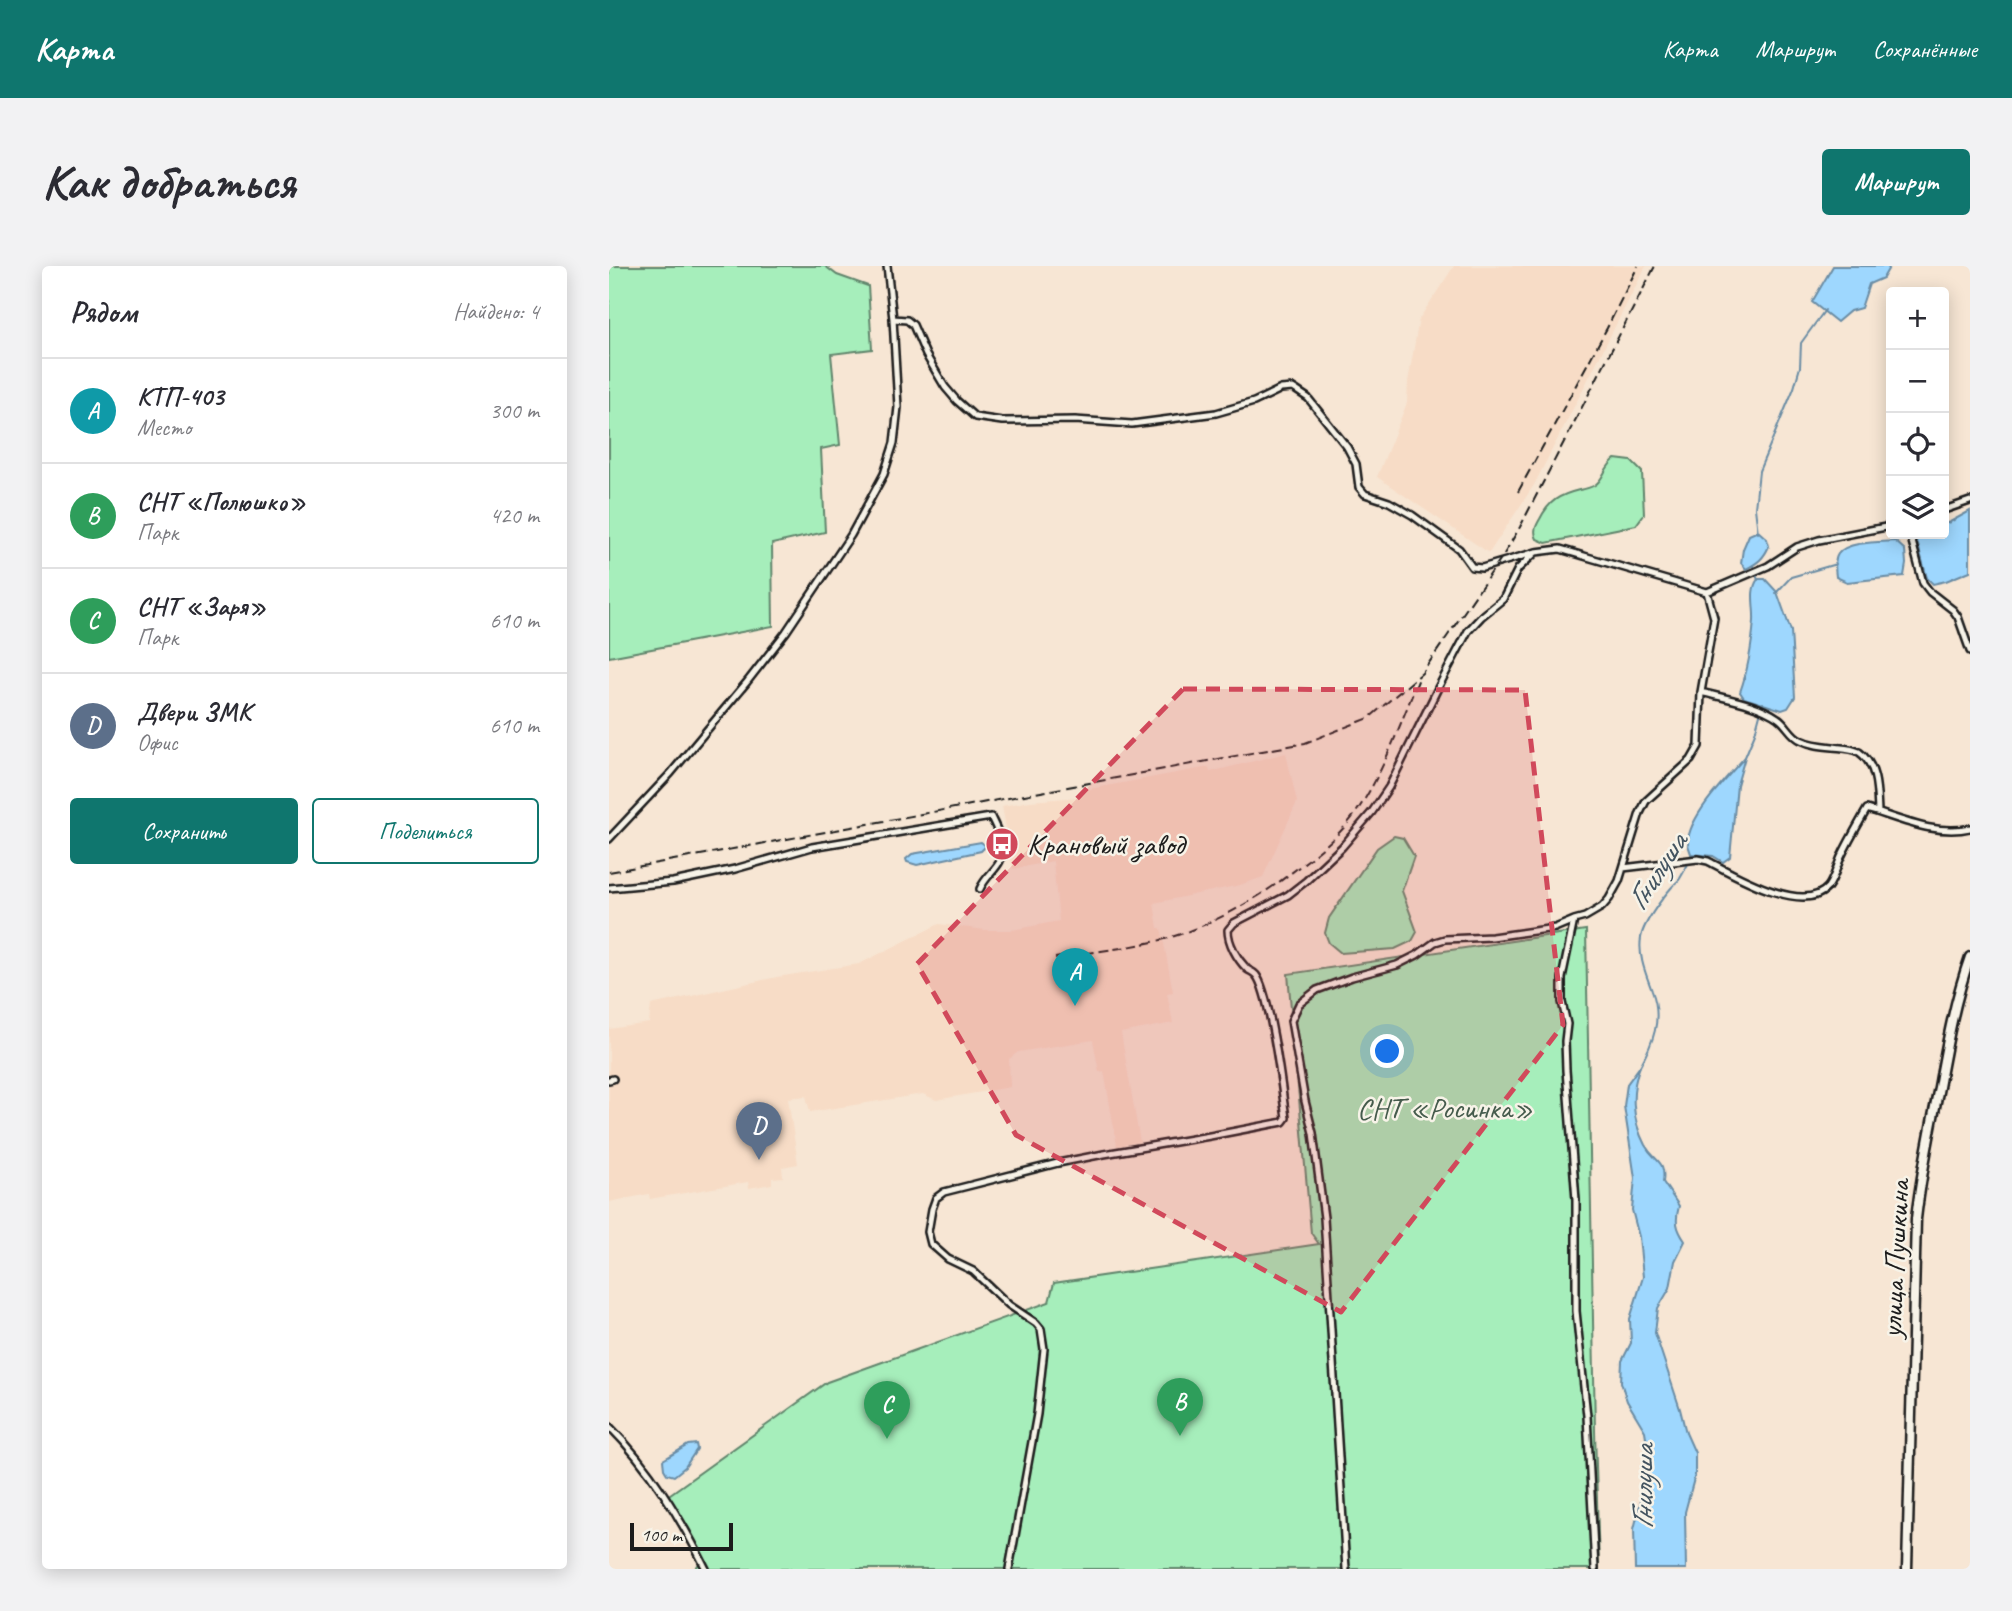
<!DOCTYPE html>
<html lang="ru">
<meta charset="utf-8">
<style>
:root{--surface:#fff;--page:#f2f2f3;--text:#2b2b33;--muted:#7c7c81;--line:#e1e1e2;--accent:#0f766e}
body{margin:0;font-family:Caveat,sans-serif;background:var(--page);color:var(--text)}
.controls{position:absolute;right:21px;top:21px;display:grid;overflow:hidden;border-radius:7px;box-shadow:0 4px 18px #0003}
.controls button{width:63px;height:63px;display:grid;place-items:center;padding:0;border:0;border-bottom:2px solid var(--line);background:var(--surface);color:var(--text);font:35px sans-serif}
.scale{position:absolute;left:21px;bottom:18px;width:103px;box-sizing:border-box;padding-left:7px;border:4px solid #1c1c1c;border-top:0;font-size:19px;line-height:24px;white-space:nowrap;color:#1c1c1c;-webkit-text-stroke:5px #f7f3e8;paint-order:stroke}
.you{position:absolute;left:779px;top:786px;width:24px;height:24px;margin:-18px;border:5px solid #fff;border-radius:50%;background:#1a73e8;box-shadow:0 0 0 10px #1a73e833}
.badge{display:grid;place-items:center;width:46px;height:46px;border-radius:50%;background:var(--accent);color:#fff;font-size:23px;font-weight:700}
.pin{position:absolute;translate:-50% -58px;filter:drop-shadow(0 2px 4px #0008)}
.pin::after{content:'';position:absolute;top:37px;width:24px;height:21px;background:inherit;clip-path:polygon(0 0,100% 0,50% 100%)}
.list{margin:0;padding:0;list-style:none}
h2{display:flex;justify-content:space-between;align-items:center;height:91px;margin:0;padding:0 28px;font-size:30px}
h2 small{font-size:23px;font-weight:400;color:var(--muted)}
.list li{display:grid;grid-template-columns:46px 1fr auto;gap:21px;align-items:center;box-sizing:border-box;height:105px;padding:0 28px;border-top:2px solid var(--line)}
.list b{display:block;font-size:26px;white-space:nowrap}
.list p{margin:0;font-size:23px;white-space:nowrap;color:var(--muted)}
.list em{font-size:23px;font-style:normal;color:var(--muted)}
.actions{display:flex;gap:14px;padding:21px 28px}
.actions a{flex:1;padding:16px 0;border:2px solid var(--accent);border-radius:7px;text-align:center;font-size:24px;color:var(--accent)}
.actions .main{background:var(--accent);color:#fff}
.icon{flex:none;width:38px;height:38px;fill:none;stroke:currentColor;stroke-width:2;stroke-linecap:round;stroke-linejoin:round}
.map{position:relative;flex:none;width:1361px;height:1303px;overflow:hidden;border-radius:7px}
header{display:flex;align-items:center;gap:42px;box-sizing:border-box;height:98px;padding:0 35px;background:var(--accent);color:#fff}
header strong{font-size:33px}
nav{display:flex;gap:38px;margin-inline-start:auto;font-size:24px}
.intro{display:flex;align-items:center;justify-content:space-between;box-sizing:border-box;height:168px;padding:0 42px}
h1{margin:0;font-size:49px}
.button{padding:18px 32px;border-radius:7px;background:var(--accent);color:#fff;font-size:24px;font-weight:700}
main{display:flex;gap:42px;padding:0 42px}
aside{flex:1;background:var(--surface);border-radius:7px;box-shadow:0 4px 18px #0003}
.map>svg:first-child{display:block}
</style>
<header>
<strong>Карта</strong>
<nav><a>Карта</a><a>Маршрут</a><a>Сохранённые</a></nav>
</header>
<div class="intro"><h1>Как добраться</h1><a class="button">Маршрут</a></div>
<main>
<aside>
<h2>Рядом<small>Найдено: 4</small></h2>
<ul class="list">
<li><span class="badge" style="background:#0f9aa8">A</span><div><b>КТП-403</b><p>Место</p></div><em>300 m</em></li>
<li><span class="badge" style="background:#2e9e5b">B</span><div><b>СНТ «Полюшко»</b><p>Парк</p></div><em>420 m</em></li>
<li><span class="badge" style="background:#2e9e5b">C</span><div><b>СНТ «Заря»</b><p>Парк</p></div><em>610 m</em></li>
<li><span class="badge" style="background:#5c6f8a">D</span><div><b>Двери ЗМК</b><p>Офис</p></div><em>610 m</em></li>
</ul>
<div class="actions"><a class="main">Сохранить</a><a>Поделиться</a></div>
</aside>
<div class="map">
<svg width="1361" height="1303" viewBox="0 0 1361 1303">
<rect width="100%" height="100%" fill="#f7e6d4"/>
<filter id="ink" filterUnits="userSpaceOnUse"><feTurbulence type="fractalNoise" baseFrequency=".0143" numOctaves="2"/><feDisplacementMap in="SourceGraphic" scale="14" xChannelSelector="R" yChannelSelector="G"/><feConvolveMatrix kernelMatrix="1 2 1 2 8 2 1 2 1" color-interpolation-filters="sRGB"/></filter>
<g filter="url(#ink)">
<path fill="#f7dcc6" d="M845,0H1037L925,219L880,287L768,211L798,137L799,116L810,53Z
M677,487L688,536L654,611L631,619L545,637L549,662H552L553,667L564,726L558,727L564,757L512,767L531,876L508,880L495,805L490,806L484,774L409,786L400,793L401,821L327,834L314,828L201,846L197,830L179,832L189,898L173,901L174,911L163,912V918L140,922L139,916L41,933L40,928L0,936V763L40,757L42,739L168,711L250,698L330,658L376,664H403L450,655L444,595L404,603L393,540L421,535L470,531V525L600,501L601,506Z"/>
<path fill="#a6eebb" stroke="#61856c" stroke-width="2" d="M0,0H216L228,9L259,20L263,83L222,88L231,179L212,183L216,266L163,278L164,360L0,391Z
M1006,193L1022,195L1033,206L1035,248L1027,259L937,277L928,273C924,265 927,260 931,253C940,235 950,229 970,224C976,223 981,222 986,219C995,213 994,203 1006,193Z
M785,570L794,572L805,590L793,625L808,666L803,675L786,683L732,687L720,677L716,667L720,652L768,582Z
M977,664L986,1165L990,1303H86L92,1295L57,1231L218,1116L440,1036L445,1017L710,978L702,967L679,708Z"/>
<path fill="#9ed7fe" stroke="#6a8ca4" stroke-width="2" d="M1224,0H1281L1274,12L1260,18L1252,42L1241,45L1228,56L1203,36Z
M1361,245V305L1337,315L1324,318L1318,312L1306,268H1335V258L1341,256Z
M1149,265L1158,273L1160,280C1155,292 1149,297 1137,303L1132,297L1134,283L1140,269Z
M1286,275L1296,284L1297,298L1295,310L1238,316L1227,311C1226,303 1225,294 1229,288C1238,275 1272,276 1286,275Z
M1149,313H1156L1168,326L1182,365L1186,431L1179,442L1173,444L1135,432L1131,426C1139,404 1143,378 1145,355C1146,341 1140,325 1149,313Z
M1136,491L1128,519L1121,591L1114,596L1104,590L1082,588C1081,584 1079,581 1079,577C1078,552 1120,509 1136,491Z
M372,576L377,580L372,585L308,599L298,596L297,593L303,588Z
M1031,800C1021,826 1023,854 1036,879C1046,897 1057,893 1054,916L1070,940C1066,955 1067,962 1076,975L1066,995L1061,1022L1049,1042L1046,1067L1071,1143L1077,1167L1086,1187V1209L1076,1246L1077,1303H1026L1025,1263L1035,1223L1040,1190L1036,1165L1018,1135L1012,1116L1013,1095L1022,1077L1021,1053L1034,1011L1030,971L1023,944L1026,912L1015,840L1018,818Z
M87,1178L88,1183L76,1201L65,1210L58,1208L55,1203L54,1194L79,1179Z"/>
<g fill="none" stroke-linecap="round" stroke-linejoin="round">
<path stroke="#6a8ca4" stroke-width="2" d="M1149,267L1146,242L1150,205L1185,122L1191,101L1192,77L1216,44
M1144,300L1149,314
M1167,327L1182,311L1227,298
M1136,491L1146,467L1154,437
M1030,802C1044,777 1054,753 1043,725C1037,708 1029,690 1032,672C1033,659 1054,631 1063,621C1063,620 1069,615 1070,614C1074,608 1077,601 1081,595"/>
<defs>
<path id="street" d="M284,53L298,54L304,59L317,89L336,121L348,135L366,151L393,155L466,154L523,158L607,147L645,136L672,123L684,122L699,132L738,181L747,198L750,221L756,228L780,236L803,249L850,283L863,301L873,302L927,286L951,283L1098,326
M1335,244L1361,235
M1301,268L1314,317L1321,326L1344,344L1349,351L1361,385
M1098,326L1159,300L1188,281L1210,274L1282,260
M1092,426C1117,433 1148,437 1169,452C1178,458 1182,470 1192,474C1202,479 1213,480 1224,481C1231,482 1243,482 1250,486C1269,499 1268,527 1269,546
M0,573L62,507L138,416L177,366L242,269L275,208L285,177L289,141L284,53L278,0
M1014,602L1089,593L1099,595C1124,608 1195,650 1219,621C1225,613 1228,600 1232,591C1240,574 1249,559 1258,543C1291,553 1327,570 1361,562
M0,622L64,616L126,603L203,581L382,551C388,564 398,581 391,595C387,604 376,611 371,623
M0,814L4,813
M0,1160C41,1201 71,1251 97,1303
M400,1303L428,1148L435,1083L432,1063L427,1057L400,1039L364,1005L339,993L322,978L319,966L323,943L327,932L335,926L449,897L495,888L601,870L674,856L677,852L675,838C672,814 660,725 647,709C643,705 642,706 638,703C628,693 619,677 619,664L625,657L679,629L697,615L733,581L763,546L780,521L830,420L859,365L872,351L894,333L909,303L927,286
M737,1303L715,952L704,867L696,835L682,755L690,738L708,724L743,711L788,699L808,689L826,676L836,673L883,671L946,662L965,654
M986,1303L978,1150L967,1045V934L957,804L956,775L958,758L953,736V712L965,654L976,651L993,641L1000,633L1010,615L1031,547L1037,535L1082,494L1090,480L1092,426L1105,352L1098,326"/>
<path id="secondary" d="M1298,1303L1307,953C1312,908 1321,865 1330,821C1338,777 1346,733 1361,691"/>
</defs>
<use href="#street" stroke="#1c1c1c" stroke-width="10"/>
<use href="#secondary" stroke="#1c1c1c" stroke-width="13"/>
<use href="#street" stroke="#f7f3e8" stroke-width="5"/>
<use href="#secondary" stroke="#f7f3e8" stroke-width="8"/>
<path stroke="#1c1c1c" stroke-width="2" stroke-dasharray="10 5" stroke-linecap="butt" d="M909,226L998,62L1029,0
M0,606L696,477L760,452L813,407L895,288L911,261L1046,0
M446,692C482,686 522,682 556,673C606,658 650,633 691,600C712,584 733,567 748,545C776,504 792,455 811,410"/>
</g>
</g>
<path fill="#d1495b" fill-opacity="0.2" stroke="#d1495b" stroke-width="5" stroke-dasharray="14 9" stroke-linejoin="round" d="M574,423L916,424L954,759L732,1046L407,869L308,698Z"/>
<defs>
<symbol id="bus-disc" viewBox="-11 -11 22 22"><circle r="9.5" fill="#d1495b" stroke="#f7f3e8"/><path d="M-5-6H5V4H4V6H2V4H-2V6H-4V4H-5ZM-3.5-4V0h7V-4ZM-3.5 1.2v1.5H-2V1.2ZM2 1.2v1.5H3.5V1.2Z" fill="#fff"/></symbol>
</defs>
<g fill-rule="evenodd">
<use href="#bus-disc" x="374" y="559" width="38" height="38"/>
</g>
<g text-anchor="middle" stroke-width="5" stroke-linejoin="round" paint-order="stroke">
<g font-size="30" fill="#1c1c1c" stroke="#f7f3e8" text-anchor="start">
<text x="418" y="588">Крановый завод</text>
</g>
<g font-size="30" fill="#455b4c" stroke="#f7f3e8">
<text x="836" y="852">СНТ «Росинка»</text>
</g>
<g font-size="30" fill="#1c1c1c" stroke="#f7f3e8">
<text transform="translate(1286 993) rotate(-87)" y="10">улица Пушкина</text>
</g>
<g font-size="32" font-style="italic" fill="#435460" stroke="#f7f3e8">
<text transform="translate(1047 605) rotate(-57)" y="11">Гнилуша</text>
<text transform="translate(1033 1221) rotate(-89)" y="11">Гнилуша</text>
</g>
</g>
</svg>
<div class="controls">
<button>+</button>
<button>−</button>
<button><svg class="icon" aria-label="locate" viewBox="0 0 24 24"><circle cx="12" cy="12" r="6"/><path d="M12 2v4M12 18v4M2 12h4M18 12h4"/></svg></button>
<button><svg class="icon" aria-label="layers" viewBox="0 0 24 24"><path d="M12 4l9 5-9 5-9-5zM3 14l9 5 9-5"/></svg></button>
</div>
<div class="scale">100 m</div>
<div class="you"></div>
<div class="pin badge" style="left:466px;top:740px;background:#0f9aa8">A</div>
<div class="pin badge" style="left:571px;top:1170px;background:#2e9e5b">B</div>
<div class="pin badge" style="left:278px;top:1173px;background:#2e9e5b">C</div>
<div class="pin badge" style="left:150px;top:894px;background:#5c6f8a">D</div>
</div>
</main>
